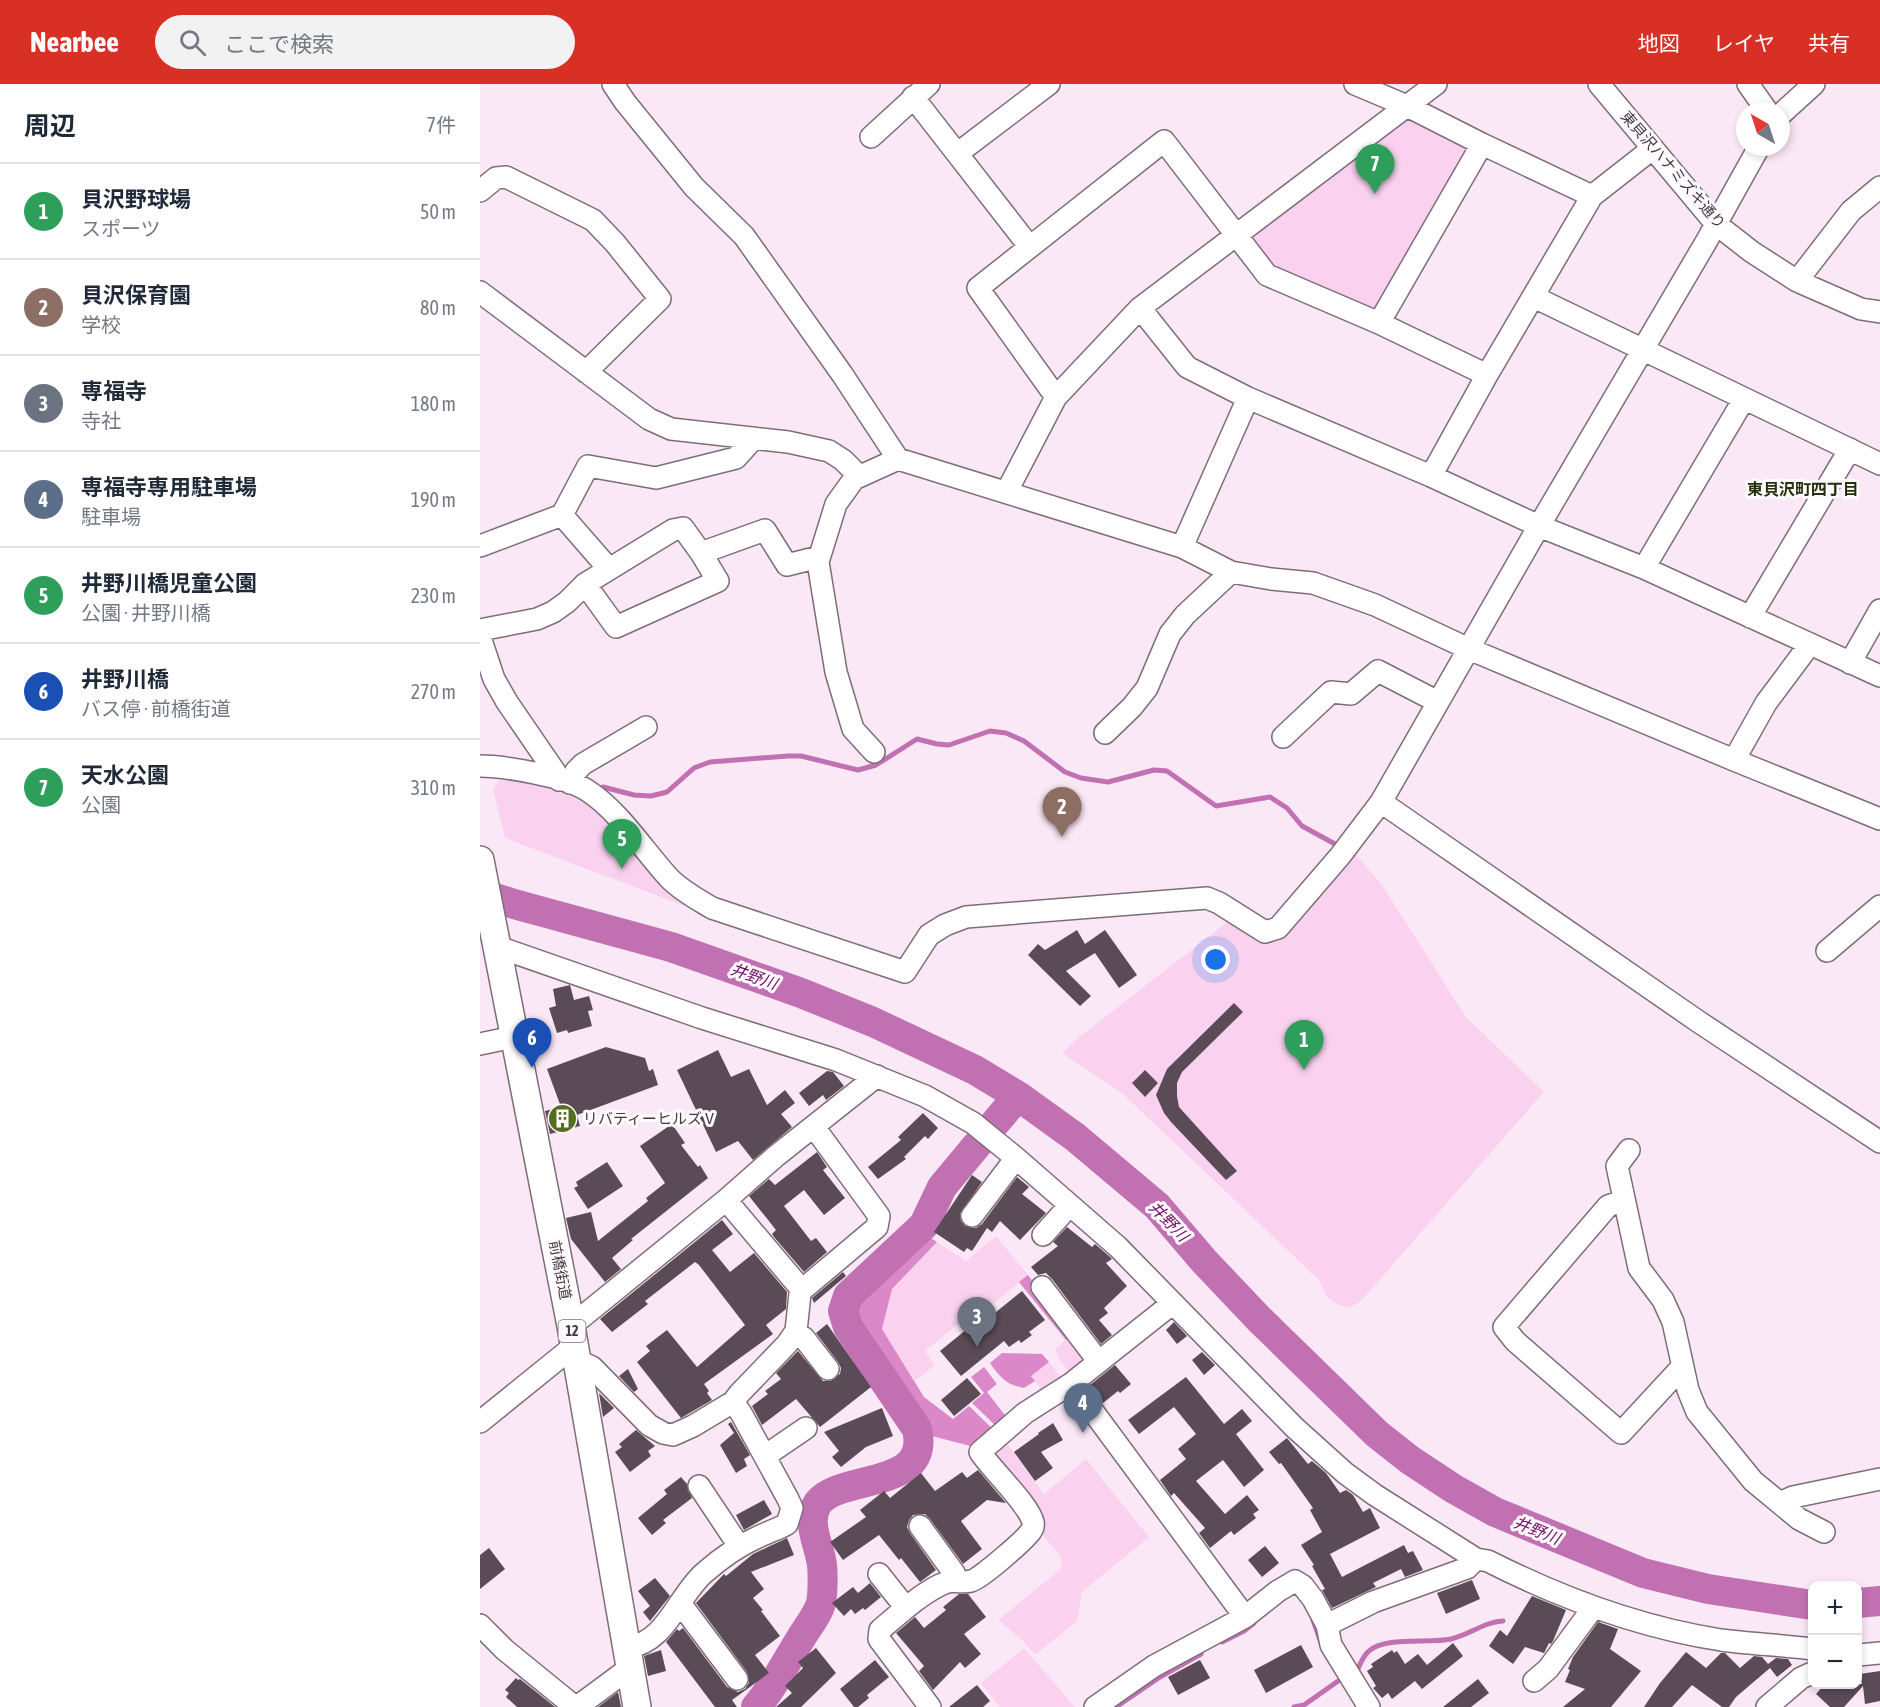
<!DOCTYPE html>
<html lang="ja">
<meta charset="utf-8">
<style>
:root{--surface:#fff;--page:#f2f2f3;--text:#1f2937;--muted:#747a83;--line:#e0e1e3;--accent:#d93025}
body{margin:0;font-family:"Asap Condensed","Noto Sans JP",sans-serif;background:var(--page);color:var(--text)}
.controls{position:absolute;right:18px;bottom:18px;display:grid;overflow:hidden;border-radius:12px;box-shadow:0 3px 9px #0003}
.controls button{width:54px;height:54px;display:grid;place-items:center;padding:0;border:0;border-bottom:2px solid var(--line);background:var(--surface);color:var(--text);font:30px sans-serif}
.compass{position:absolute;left:1256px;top:18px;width:54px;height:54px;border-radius:50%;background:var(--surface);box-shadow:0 3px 9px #0003;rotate:321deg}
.you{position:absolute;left:736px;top:876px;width:21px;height:21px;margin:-15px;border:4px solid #fff;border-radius:50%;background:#1a73e8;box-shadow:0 0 0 9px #1a73e833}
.badge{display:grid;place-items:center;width:39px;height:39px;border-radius:50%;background:var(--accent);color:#fff;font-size:20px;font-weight:700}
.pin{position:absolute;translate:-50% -50px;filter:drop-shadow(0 2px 3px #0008)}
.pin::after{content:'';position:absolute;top:32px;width:21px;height:18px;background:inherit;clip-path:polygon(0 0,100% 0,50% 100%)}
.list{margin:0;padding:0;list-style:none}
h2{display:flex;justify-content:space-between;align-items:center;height:78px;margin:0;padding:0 24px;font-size:26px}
h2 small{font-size:20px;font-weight:400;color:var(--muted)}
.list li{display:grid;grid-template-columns:39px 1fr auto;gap:18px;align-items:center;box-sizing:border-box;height:96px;padding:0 24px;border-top:2px solid var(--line)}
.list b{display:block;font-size:22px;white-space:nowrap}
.list p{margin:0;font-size:20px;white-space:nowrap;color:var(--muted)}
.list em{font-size:20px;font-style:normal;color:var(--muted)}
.icon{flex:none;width:33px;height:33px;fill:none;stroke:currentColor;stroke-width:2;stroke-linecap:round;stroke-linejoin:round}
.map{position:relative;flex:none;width:1400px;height:1623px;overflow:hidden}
header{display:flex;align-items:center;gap:36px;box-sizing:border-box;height:84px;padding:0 30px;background:var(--accent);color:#fff}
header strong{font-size:28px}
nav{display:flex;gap:33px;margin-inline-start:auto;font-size:21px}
.search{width:420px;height:54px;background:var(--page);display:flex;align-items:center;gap:15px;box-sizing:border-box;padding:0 21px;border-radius:33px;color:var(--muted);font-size:22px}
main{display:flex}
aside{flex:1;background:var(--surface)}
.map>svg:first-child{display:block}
</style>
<header>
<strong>Nearbee</strong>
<div class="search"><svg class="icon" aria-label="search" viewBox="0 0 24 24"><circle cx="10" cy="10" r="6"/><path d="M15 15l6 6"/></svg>ここで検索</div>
<nav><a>地図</a><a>レイヤ</a><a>共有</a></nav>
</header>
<main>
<aside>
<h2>周辺<small>7件</small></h2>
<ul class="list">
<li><span class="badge" style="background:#2e9e5b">1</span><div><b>貝沢野球場</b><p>スポーツ</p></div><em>50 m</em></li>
<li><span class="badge" style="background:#8d6e63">2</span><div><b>貝沢保育園</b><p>学校</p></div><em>80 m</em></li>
<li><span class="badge" style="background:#6b7280">3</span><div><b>専福寺</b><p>寺社</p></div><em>180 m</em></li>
<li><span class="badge" style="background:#5c6f8a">4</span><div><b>専福寺専用駐車場</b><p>駐車場</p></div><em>190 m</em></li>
<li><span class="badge" style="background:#2e9e5b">5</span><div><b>井野川橋児童公園</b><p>公園 · 井野川橋</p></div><em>230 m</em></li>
<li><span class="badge" style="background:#1a4fb4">6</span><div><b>井野川橋</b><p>バス停 · 前橋街道</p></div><em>270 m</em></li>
<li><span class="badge" style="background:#2e9e5b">7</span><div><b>天水公園</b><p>公園</p></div><em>310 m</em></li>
</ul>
</aside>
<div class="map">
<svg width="1400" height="1623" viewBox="0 0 1400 1623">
<rect width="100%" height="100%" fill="#fbe8f6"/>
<path fill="#fad2f0" d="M926,33L988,61L989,69L898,226L889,229L798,189L770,157L771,151Z
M35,695L84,704L111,717L205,817V822L25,754L13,705L19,697Z
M873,767L902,801L986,933L1064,1008L882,1216L870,1224C849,1218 848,1216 839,1196L644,1011L582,969L598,954L750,836L800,857Z
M516,1152L548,1191L497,1233L493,1228L445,1267L455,1281L435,1297L402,1245L412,1205L457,1158L486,1177Z
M592,1251L612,1275L592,1291L580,1277L575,1265Z
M569,1278L584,1297L564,1309L551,1292Z
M523,1354L564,1410L606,1375L669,1453L602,1508L597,1537L555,1571L543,1557L518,1536L582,1484L580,1472L557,1444L507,1372Z
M544,1564L595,1623H520L501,1599Z"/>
<path fill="#da88c8" d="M446,1151L457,1158L412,1205L402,1245L444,1313L473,1335L489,1322L515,1347L498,1364L448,1351L442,1336L375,1237V1225L378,1216Z
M548,1191L592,1251L586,1256L539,1198Z
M522,1269L562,1270L569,1278L551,1292L555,1297L544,1304C526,1301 520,1293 510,1279Z
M504,1283L517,1300L507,1308L528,1335L518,1344L492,1319L504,1309L491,1293Z"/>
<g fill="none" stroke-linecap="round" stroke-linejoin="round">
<path stroke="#c171b1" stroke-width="5" d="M123,703L154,711L171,712L187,708L214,684L230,678L308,672H321L378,686L396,681L437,655L457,660L469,661L510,647L526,649L544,657L585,688L601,694L628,698L674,686L687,687L736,722L790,713L807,724L822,742L855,760
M833,1536L841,1559
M742,1558L764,1547L774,1539
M877,1587C880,1580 883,1572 889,1567C905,1552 949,1560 971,1555C990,1551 1003,1538 1023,1537
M636,1623L680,1593L721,1570
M814,1623L824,1621L861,1595"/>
<path stroke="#c171b1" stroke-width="30" d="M0,809L34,820L191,863L321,909L393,938L495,986L538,1012L595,1053L677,1122L724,1177L779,1235L897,1350L930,1376L974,1405L1015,1428L1163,1489L1228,1505L1332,1521
M515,1039L538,1012
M1378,1519L1400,1517
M276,1623C294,1603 307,1576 321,1554C327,1544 336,1533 340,1522C343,1515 343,1490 342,1481C340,1462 325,1438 338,1419C361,1389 451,1407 437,1345L368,1243L363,1227L368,1212L444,1141L462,1103L497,1061"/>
</g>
<path fill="#5b4b57" d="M597,846L605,860L625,846L657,891L639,904L615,869L586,887L611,912L600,922L548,871L558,860L565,866Z
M90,901L94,916L109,912L113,926L108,927L112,942L88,949L87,946L77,949L69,924L76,922L73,905Z
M754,919L763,928L702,988L697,999V1012L699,1023L757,1087L746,1096L691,1038L684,1029L676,1011L687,985Z
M126,963L165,974L169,987L173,985L178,1001L97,1031L100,1042L70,1050L65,1027L81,1023L67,985Z
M238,966L251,993L269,985L287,1021L305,1006L315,1019L301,1030L312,1043L273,1076L258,1057L236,1068L197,986Z
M665,986L678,999L665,1013L652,999Z
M347,987L353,988L364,1002L346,1016L343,1011L329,1022L319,1009Z
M443,1029L458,1044L448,1055L445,1052L424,1073L426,1075L398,1095L388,1083L421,1056L418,1053Z
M192,1040L205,1059L201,1061L218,1083L220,1081L228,1094L151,1155L153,1156L132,1174L141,1185L125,1198L91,1155L86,1134L111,1128L118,1157L168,1117L166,1114L185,1099L160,1062Z
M337,1068L347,1083L343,1086L365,1114L344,1131L324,1106L304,1122L331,1157L336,1154L347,1168L324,1188L294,1153L292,1150L296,1146L269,1112L289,1095L295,1101Z
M127,1078L143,1102L108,1125L94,1104L98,1102L96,1098Z
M492,1091L502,1098L480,1130L481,1137L485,1142L496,1144L502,1140L537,1093L549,1103L542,1110L566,1129L540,1156L520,1137L512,1148L507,1144L492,1167L487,1164L484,1168L454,1148Z
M242,1136L253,1150L232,1166L250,1188L274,1169L307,1208L306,1225L286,1241L293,1250L224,1300L229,1307L227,1309L232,1316L201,1334L157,1278L170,1267L166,1262L187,1246L217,1283L265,1241L219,1181L215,1178L165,1217L168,1220L132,1248L120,1235Z
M587,1143L612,1163L615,1160L629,1172L632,1175L626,1179L647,1202L624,1224L628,1229L619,1236L632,1251L621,1260L572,1195L566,1189L558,1191L551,1183L578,1162L573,1158Z
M363,1188L366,1192L334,1219L332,1214Z
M542,1207L565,1236L549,1248L552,1251L541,1259L539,1256L529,1263L524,1257L481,1292L460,1267L492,1241L495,1245Z
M694,1238L707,1252L697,1260L686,1246Z
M347,1240L391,1303L340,1343L316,1315L282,1341L272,1322L288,1310L285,1307L301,1295L296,1289L318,1267L343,1297H350L360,1290L361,1284L358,1278L336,1249Z
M722,1268L735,1281L724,1291L712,1276Z
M635,1281L651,1300L640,1309L638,1307L623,1319L610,1301Z
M148,1285L158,1305L154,1308L139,1292Z
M706,1293L744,1340L762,1325L772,1337L756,1350L784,1386L764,1403L743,1376L716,1397L745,1430L767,1411L779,1426L773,1430L776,1434L754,1451L751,1447L730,1464L719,1449L725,1444L694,1409L691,1412L680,1396L706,1375L698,1365L716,1350L694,1323L659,1350L648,1336Z
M487,1294L501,1310L474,1332L461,1316Z
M119,1309L134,1324L123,1333Z
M402,1324L413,1352L386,1363L361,1383L352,1373L359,1367L344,1348Z
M251,1338L270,1371L264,1375L267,1382L256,1389L240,1361L254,1349L248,1340Z
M573,1339L583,1356L561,1368L573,1384L555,1397L534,1368L559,1350L558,1349Z
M156,1346L175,1362L168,1367L171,1372L150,1388L135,1368L142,1363L139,1360Z
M807,1354L828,1380L832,1377L846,1389L860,1409L866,1406L873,1411L883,1428L890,1424L900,1444L850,1470L862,1493L924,1461L928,1469L933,1467L943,1486L925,1493L921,1485L893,1499L896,1503L852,1524L842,1506L845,1505L832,1482L834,1481L821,1461L842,1448L830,1426L833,1424L801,1379L799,1380L789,1368Z
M498,1386L526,1419L507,1416L481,1437L502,1465L483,1480L450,1435L445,1430L433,1431L429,1436L427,1443L430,1449L456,1486L440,1498L421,1474L419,1476L399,1451L363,1476L350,1458L386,1433L380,1426L404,1407L410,1414L441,1389L455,1407L482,1388L487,1394Z
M201,1393L207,1400L212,1414L183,1436L186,1439L172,1451L158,1434L187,1410L184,1406Z
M284,1416L292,1430L264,1446L256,1431Z
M307,1454L314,1471L271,1488L284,1505L273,1514L283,1526L281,1527L300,1552L275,1571L289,1589L252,1616L257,1623H235L186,1558L197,1545L199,1547L203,1544L247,1603L258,1608L265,1605L269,1599L267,1588L216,1519L244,1490L246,1492L273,1470Z
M785,1462L799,1479L782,1493L768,1476Z
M9,1464L25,1485L0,1505V1471Z
M175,1494L190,1512L170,1537L163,1528L170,1522L158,1507Z
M992,1496L1000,1515L966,1530L957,1509Z
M390,1499L401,1513L385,1526L383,1524L375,1530L371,1525L364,1532L352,1519L373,1503L378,1509Z
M479,1510H488L506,1533L484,1550L501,1570L485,1584L480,1578L453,1606L439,1587L444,1582L416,1549L435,1533L444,1544L466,1526L463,1523Z
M1052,1512L1086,1526L1073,1557L1071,1560L1069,1559L1064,1569L1045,1563L1033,1580L1009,1562L1020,1546L1027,1552Z
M1118,1538L1138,1545L1130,1565L1161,1587L1131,1623H1083L1105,1605L1085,1598L1090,1586L1088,1585L1093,1573Z
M973,1559L983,1572L942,1605L935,1597L912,1615L908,1609L902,1614L893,1604L896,1602L887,1587L893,1583L891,1580L912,1566L914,1569L917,1567L925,1580L938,1570L947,1581Z
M821,1561L833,1583L786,1609L774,1586Z
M336,1564L356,1589L321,1623H296L312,1609L305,1602L323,1584L318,1578Z
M181,1566L186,1587L168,1592L164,1572Z
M1206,1568L1226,1584L1241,1569H1245L1260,1584L1274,1572L1282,1573L1288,1580L1296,1574L1308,1575L1312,1581L1297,1593L1290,1584L1256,1613L1249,1623H1242L1212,1601L1192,1623H1164L1180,1599Z
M395,1576L409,1593L387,1611L389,1614L378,1623H374L360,1605Z
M720,1576L730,1594L698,1611L688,1593Z
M1400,1587V1617L1385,1620L1383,1602L1364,1623H1350L1336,1610L1345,1600H1382L1380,1590Z
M36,1594L38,1596L40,1595L75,1623H37L26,1613L29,1609L25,1606Z
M998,1595L1009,1609L991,1623H963Z
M497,1601L510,1617L503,1623H469Z
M138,1608L141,1623H118Z"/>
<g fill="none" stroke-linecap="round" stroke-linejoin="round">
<defs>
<path id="minor" d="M133,0L145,18L214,103L264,152L362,290L418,375L702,463L751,488L791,495L833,499L895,521L989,565L1254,676L1400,735
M875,0L927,22L1002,60L1112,112
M1119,0L1236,140L1272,168L1317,197L1381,225L1400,228
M1268,0L1287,27
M433,13L549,162
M1301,30L1334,0
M391,53L449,0
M478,69L569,0
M0,107L16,94L26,93L113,136L135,159L180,215L106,288
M1317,197L1371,127L1400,103
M0,208L169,335L191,345L308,358L349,367L363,376L379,392
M1054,213L1400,380
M660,224L707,283L768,314L951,392L1059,442L1164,484L1400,592
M899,239L1002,60
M576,313L498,204L684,57L787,191L899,239L1007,291
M951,392L1007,291L1112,112L1172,65
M527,407L576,313L660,224L956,0
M82,431L129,485
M0,462L82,431L108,382L176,394L256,374L274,354
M702,463L768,314
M221,469L285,446L307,481L339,473
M1164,484L1264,315
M1270,533L1370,365
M0,546L57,535L73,528L87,518L105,500L193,446L203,444L221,469L238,497L136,543L105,500
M0,553L14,595L27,618L75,688L79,696
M1370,579L1400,526
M625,649L652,623L667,604L690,550L705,531L751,488
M803,653L851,608L871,610L898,587L958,618
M394,668L373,645L356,588L338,478L356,420L374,395L418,375
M1254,676L1286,619L1330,560
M0,682C25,682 88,693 108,707C140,728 164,767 190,795C202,807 217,815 232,824L425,888L449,851L465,841L486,833L727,814L739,819L785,848L798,844L860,772L901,718L1059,442L1226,158L1279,63
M90,699L96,687L103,680L166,643
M901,718L1219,938L1400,1058
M18,863L222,934L356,976L445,1012L493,1039L536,1074L638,1163L814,1343L865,1389L895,1411L996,1475L1008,1477C1083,1515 1158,1543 1241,1556C1271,1560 1302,1561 1332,1565
M1347,867L1400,822
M0,960L34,953
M1149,1066L1137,1082L1159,1184L1183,1216L1193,1238L1208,1306L1217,1328L1273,1397L1319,1435L1344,1448
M246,1116L322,1206
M1144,1116L1128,1122L1024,1243L1035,1257L1141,1349L1202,1283
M492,1132L536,1074
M563,1151L590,1121
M562,1203L619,1278
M693,1219L592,1299L765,1533
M91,1242L246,1116L296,1072L397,992
M315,1248L324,1254L348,1285
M95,1275L112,1283L169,1341L183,1349L193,1351L213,1342L253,1318L259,1310L307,1260L316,1247L320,1210L322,1206L397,1143L399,1132L334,1043
M0,1338L94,1262
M285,1372L326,1344
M219,1402L259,1462
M1300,1419L1313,1413L1400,1395
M440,1442L474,1489L476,1496
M399,1490L426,1524
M200,1519L257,1595
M0,1541L25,1566L95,1623
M847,1541L893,1518L987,1484L996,1475
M147,1564C187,1558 197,1513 224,1489C241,1474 258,1462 278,1453C288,1448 298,1445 307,1440L312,1424L308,1415L261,1329L253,1318
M1378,1571L1400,1569
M1054,1597L1068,1585L1113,1524
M97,1623L151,1583
M450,1623L399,1555L400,1546C419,1530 438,1512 460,1501C474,1494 479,1500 491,1497C500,1495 545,1456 551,1447C553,1444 554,1442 553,1438C549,1421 512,1386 500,1368L545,1329L592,1299
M615,1623L674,1582L765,1533L798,1507L815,1497L823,1502L833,1515L847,1541L851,1561L889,1623
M1287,1623L1321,1594L1332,1589"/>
<path id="major" d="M0,776L91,1242L157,1623"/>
</defs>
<use href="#minor" stroke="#7e6d79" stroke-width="24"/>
<use href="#major" stroke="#7e6d79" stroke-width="30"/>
<use href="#minor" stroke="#fff" stroke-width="21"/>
<use href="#major" stroke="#fff" stroke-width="27"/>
</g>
<defs>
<symbol id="building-disc" viewBox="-11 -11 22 22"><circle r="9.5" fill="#556d1e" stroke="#fefafd"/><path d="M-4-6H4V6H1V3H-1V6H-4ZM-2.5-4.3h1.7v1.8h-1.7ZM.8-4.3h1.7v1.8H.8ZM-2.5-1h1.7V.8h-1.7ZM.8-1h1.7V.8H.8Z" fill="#fff"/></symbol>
</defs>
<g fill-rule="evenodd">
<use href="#building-disc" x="66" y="1018" width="33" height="33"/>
</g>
<g text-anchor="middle" stroke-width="6" stroke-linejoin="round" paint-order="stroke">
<rect fill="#fefafd" stroke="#7a7378" stroke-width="1.5" x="78.5" y="1236" width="27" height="22" rx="4.5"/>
<g font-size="14" font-weight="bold" fill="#41393f">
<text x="92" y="1252">12</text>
</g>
<g font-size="15" fill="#41393f" stroke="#fefafd">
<text transform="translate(1193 86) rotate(49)" y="5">東貝沢ハナミズキ通り</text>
<text transform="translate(80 1186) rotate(79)" y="5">前橋街道</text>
</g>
<g font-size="15" fill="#41393f" stroke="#fefafd" text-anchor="start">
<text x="103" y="1040">リバティーヒルズⅤ</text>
</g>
<g font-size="16" font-weight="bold" fill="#25310c" stroke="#fefafd">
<text x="1323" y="411">東貝沢町四丁目</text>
</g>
<g font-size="16" font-style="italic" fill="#710d64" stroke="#fefafd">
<text transform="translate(274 892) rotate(20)" y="6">井野川</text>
<text transform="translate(689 1137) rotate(46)" y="6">井野川</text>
<text transform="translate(1057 1446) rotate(22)" y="6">井野川</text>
</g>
</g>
</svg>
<div class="controls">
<button>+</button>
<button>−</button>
</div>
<svg class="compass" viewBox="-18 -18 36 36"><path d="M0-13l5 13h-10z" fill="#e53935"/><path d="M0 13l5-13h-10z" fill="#747a83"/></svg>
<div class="you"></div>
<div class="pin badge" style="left:824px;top:986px;background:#2e9e5b">1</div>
<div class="pin badge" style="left:582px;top:753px;background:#8d6e63">2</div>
<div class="pin badge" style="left:497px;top:1263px;background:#6b7280">3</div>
<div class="pin badge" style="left:603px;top:1349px;background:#5c6f8a">4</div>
<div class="pin badge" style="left:142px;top:785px;background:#2e9e5b">5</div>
<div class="pin badge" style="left:52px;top:984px;background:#1a4fb4">6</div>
<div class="pin badge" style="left:895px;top:110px;background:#2e9e5b">7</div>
</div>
</main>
